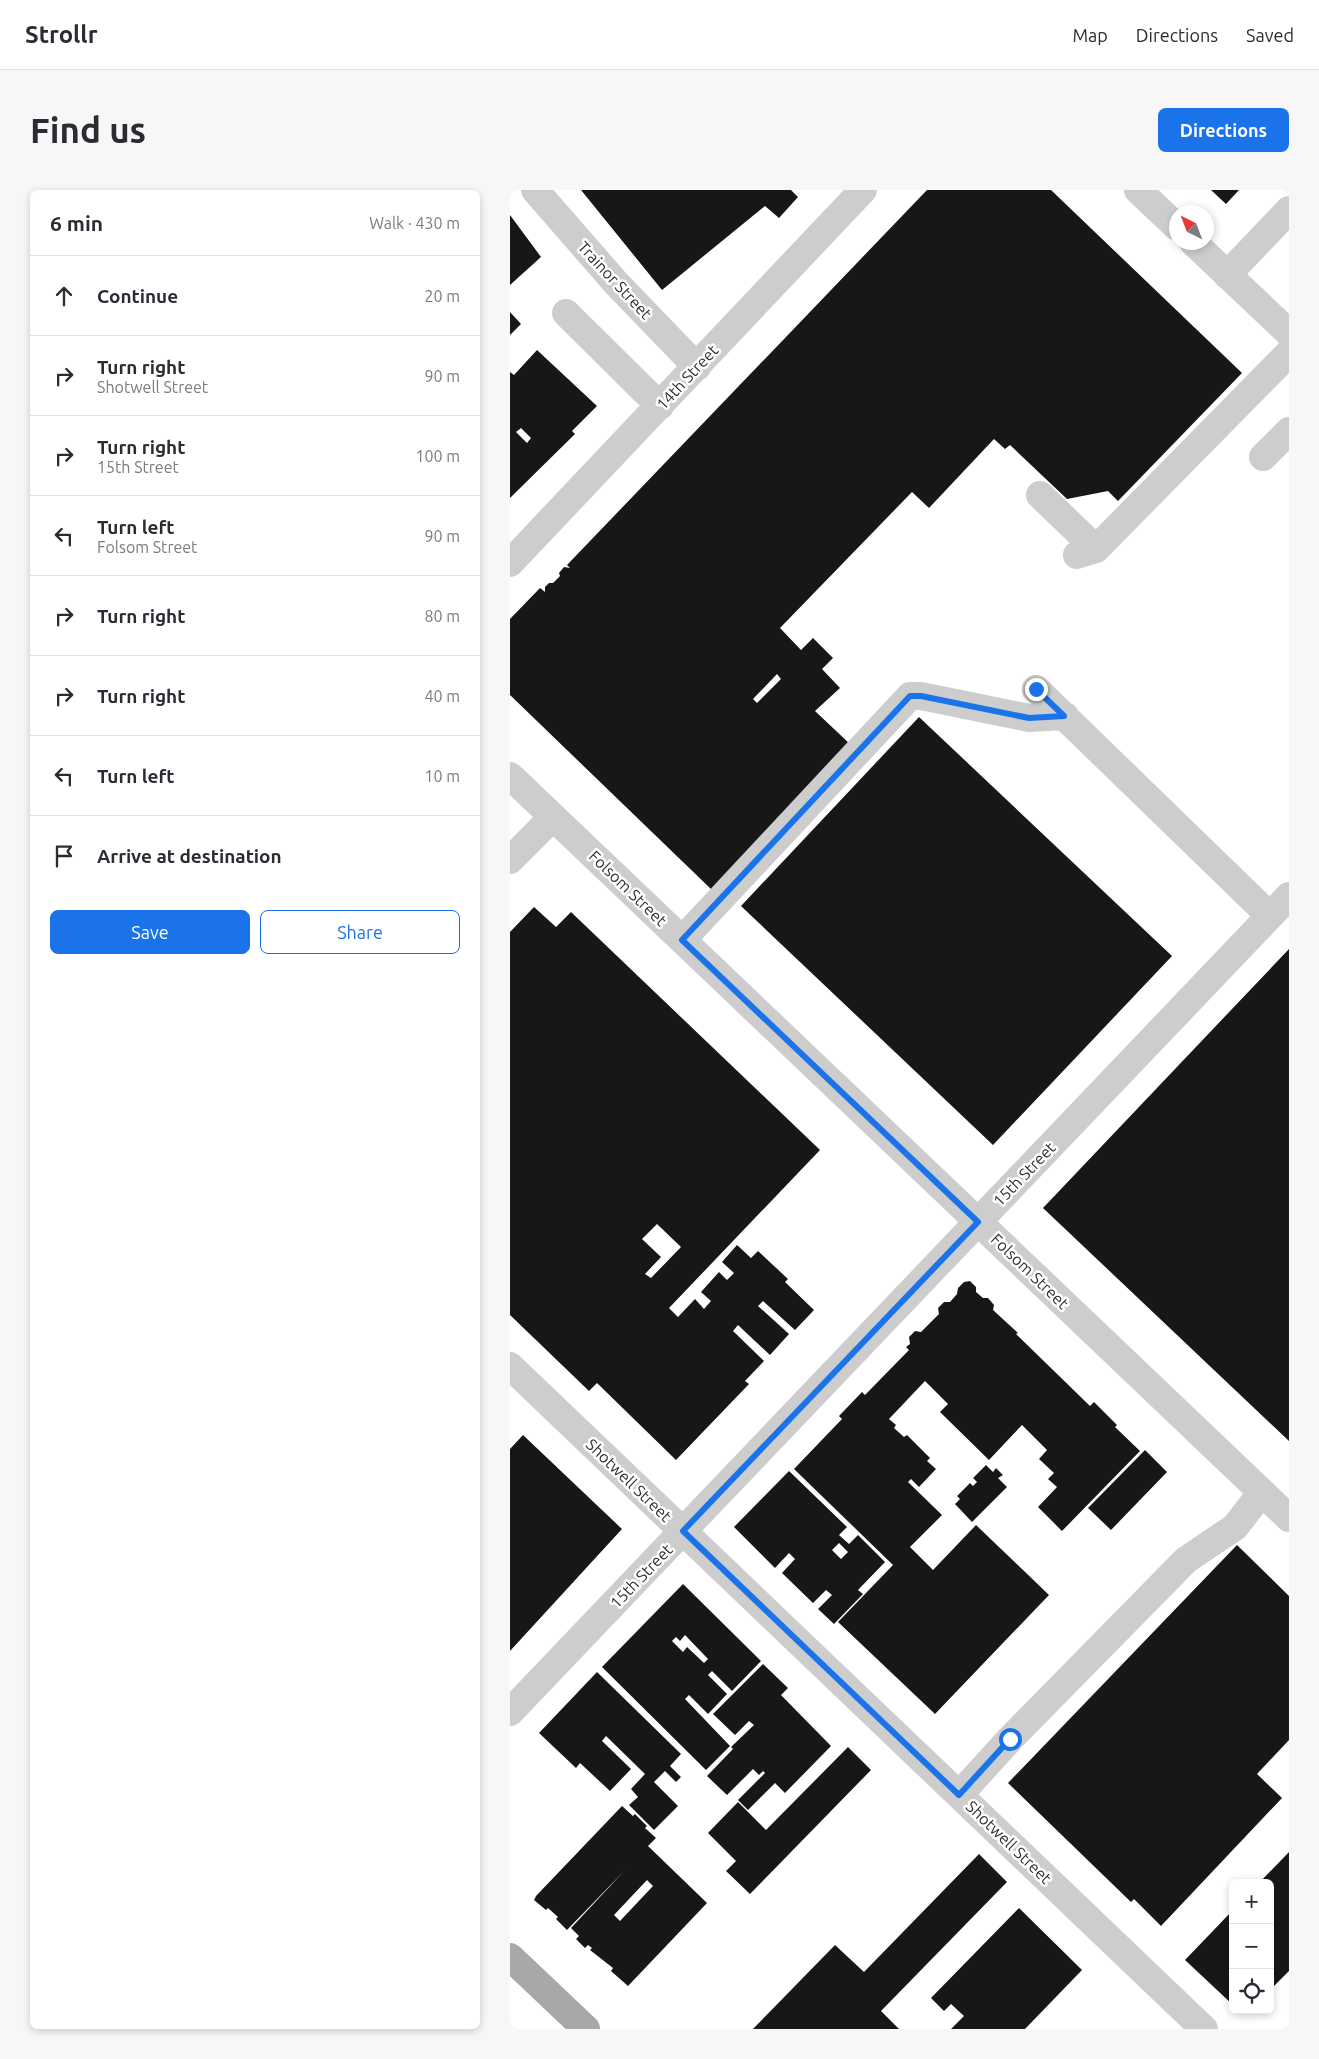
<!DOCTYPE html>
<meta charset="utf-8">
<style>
:root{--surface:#fff;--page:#f7f7f7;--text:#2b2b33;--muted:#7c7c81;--line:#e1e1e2;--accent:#1a73e8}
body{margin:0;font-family:Ubuntu,sans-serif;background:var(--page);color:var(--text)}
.controls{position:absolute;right:15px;bottom:15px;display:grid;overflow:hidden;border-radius:8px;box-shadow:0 2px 8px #0003}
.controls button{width:45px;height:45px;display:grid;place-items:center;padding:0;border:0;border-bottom:1px solid var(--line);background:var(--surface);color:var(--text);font:25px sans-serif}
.compass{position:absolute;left:659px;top:15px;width:45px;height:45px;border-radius:50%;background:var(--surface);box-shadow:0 2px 8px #0003;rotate:318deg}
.stop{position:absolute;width:15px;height:15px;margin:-11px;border:4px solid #1a73e8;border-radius:50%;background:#fff}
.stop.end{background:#1a73e8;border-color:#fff;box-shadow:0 1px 5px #0008}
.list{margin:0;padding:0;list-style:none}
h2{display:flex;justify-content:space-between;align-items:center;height:65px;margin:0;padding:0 20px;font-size:21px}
h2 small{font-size:16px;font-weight:400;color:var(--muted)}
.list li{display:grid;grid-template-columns:32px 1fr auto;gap:15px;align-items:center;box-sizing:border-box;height:80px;padding:0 20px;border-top:1px solid var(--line)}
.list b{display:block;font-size:19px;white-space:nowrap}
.list p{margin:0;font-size:16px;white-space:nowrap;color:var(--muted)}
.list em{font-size:16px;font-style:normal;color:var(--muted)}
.actions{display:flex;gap:10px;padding:15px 20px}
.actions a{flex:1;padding:11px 0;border:1px solid var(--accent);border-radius:8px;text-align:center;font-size:18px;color:var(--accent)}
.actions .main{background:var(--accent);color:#fff}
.icon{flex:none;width:28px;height:28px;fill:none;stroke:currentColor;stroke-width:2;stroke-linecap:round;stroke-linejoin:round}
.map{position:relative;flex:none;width:779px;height:1839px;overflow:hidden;border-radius:8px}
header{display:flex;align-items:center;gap:30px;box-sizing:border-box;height:70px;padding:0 25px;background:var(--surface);border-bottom:1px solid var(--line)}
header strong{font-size:24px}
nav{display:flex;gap:28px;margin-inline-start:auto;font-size:18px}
.intro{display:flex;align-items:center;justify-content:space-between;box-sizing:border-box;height:120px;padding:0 30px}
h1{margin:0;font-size:35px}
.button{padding:12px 22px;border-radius:8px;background:var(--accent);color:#fff;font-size:18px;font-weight:700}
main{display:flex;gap:30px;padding:0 30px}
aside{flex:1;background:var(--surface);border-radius:8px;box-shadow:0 2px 8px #0003}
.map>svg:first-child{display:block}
</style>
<header>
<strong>Strollr</strong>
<nav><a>Map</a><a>Directions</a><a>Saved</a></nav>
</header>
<div class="intro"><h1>Find us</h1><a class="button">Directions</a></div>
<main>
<aside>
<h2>6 min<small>Walk · 430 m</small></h2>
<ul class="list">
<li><svg class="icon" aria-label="ahead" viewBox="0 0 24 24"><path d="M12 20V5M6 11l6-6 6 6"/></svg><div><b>Continue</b></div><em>20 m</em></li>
<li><svg class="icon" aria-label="right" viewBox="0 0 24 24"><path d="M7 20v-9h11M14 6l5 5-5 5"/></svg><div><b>Turn right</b><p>Shotwell Street</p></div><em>90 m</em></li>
<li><svg class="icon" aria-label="right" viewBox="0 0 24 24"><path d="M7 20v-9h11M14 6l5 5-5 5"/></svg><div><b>Turn right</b><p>15th Street</p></div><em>100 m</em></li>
<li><svg class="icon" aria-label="left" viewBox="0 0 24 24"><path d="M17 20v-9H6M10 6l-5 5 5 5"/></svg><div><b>Turn left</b><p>Folsom Street</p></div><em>90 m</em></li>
<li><svg class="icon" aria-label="right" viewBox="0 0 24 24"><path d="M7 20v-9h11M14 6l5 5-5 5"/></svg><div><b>Turn right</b></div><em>80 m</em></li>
<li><svg class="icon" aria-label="right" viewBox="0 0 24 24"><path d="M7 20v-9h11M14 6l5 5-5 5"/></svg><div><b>Turn right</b></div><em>40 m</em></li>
<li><svg class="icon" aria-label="left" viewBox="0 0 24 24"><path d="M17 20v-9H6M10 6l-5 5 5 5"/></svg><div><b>Turn left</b></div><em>10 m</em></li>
<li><svg class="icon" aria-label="arrive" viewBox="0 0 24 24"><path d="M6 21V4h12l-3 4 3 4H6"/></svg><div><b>Arrive at destination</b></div></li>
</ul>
<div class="actions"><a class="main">Save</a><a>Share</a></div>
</aside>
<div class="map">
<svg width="779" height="1839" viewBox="0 0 779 1839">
<rect width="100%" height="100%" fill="#fff"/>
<path fill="#171717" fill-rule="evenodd" d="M71,0H281L288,7L269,28L255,16L152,100Z
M417,0H541L732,183L608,311L598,301L557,309L500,255L495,259L484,249L419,318L402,302L270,438L291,460L303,448L323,468L312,479L330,498L305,521L341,555L202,700L0,505V429L30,398L35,402V397L39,393H43L50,386L49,383L54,377L60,378L57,375ZM267,484L271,489L247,513L243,509Z
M701,0H729L716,14Z
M0,25L31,67L0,95Z
M0,122L11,134L0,145Z
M27,160L87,216L62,241L65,244L0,308V182L4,185ZM11,238L21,248L17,253L6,242Z
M409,527L662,766L483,955L231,716Z
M24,717L46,737L61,722L310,960L159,1118L168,1127L185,1109L194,1119L201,1111L191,1102L209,1082L217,1090L224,1083L212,1072L227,1055L241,1068L248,1061L278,1089L275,1092L304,1120L285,1140L253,1111L248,1116L279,1144L260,1165L228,1135L223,1141L254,1171L235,1191L239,1194L166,1270L87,1193L79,1201L0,1125V742ZM147,1034L171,1057L141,1088L135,1084L151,1067L132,1049Z
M779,759V1251L533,1018Z
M460,1091L466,1097V1102L473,1108H478L484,1115L483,1120L508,1143L506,1144L580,1216L584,1212L607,1235L605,1237L630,1261L552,1341L528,1317L547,1297L538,1289L544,1283L529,1269L537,1260L512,1235L479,1270L430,1222L438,1214L415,1191L379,1229L386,1235L384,1238L394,1247L397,1245L420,1268L417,1271L426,1279L409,1297L401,1289L398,1292L432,1325L400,1357L423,1380L466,1335L539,1405L425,1524L328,1432L383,1375L284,1279L332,1229L329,1226L352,1202L355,1205L399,1160L396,1157L400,1154L399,1147L405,1141L411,1142L429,1124L428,1118L434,1112H440L447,1104L448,1098L454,1092Z
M13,1245L112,1339L0,1461V1259Z
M635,1260L657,1282L601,1340L578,1318Z
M476,1275L483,1282L486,1278L493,1285L488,1288L497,1297L462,1332L445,1314L450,1309L447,1306L460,1293L463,1296L467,1292L463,1288Z
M279,1281L337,1337L329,1345L339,1354L348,1345L375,1372L348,1400L353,1404L324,1434L308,1419L322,1405L316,1400L303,1413L272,1383L285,1369L279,1363L265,1378L224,1337ZM329,1353L338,1362L331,1369L322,1360Z
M727,1355L779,1406V1550L747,1584L772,1608L651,1736L624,1709L621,1712L498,1593Z
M173,1394L251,1471L222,1501L202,1481L198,1485L217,1504L198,1524L179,1505L175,1509L220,1556L196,1580L92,1477ZM175,1445L198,1469L194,1473L177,1457L173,1462L162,1451L166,1447L170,1451Z
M253,1474L278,1498L271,1505L321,1556L275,1603L265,1593L238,1620L228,1610L255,1583L253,1581L249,1585L243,1579L217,1605L197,1586L223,1559L221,1557L244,1535L239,1531L225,1545L203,1524Z
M87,1482L171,1564L160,1576L171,1587L166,1592L155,1581L144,1592L168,1616L144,1640L119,1615L128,1607L121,1599L135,1584L96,1546L92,1551L121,1579L100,1601L70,1573L66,1578L29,1543Z
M338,1557L361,1580L240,1704L216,1681L226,1671L198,1643L228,1612L256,1640Z
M112,1616L123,1626L125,1624L137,1636L135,1638L146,1648L138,1656L197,1713L118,1796L101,1781L103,1778L80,1760L82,1758L78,1755L75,1758L66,1749L69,1746L61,1738L116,1679L57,1740L46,1729L48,1727L38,1718L36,1720L24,1710L26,1706ZM137,1690L143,1696L110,1731L104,1725Z
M779,1662V1781L760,1800V1693H749Z
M469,1664L497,1692L371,1821L389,1839H243L325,1755L354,1782Z
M509,1718L572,1780L515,1839H441L454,1826L441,1814L434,1821L421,1808Z
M723,1720V1815L675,1770Z"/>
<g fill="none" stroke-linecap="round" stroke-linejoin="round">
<path stroke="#cdcdcd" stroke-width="28" d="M25,0L106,93L187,177
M628,0L666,36
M683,52L779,143
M717,85L779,20
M56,123L150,216
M753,267L779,241
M530,305L586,359
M567,365L586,359L779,163
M0,373L353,0
M526,499L760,726
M0,586L779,1328
M0,670L43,627
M172,750L400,506H411L519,528L555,526
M0,1176L694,1839
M0,1522L779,706
M449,1605L500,1549L676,1370L725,1337L752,1302"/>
<path stroke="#a8a8a8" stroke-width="28" d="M0,1767L76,1839"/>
</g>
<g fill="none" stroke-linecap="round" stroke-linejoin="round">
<path stroke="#1a73e8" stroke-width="6" d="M500,1549L449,1605L173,1341L468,1032L172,750L400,506H411L519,528L554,526L526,499"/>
</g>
<g text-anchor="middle" stroke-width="5" stroke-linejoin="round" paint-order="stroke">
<g font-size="16" fill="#303030" stroke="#fff">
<text transform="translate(105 90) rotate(47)" y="6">Trainor Street</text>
<text transform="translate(177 187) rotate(-47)" y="6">14th Street</text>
<text transform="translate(118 698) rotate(44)" y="6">Folsom Street</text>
<text transform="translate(514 984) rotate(-46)" y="6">15th Street</text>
<text transform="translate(520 1081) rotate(44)" y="6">Folsom Street</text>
<text transform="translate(119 1290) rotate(44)" y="6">Shotwell Street</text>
<text transform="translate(131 1386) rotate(-46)" y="6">15th Street</text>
<text transform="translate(499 1652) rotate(44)" y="6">Shotwell Street</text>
</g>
</g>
</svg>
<div class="controls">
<button>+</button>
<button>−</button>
<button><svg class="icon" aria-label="locate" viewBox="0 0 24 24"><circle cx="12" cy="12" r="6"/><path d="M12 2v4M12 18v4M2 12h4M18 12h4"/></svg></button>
</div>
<svg class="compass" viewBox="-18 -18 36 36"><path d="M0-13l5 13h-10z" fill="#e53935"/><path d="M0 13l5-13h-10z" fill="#7c7c81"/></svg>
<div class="stop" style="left:500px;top:1549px"></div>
<div class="stop end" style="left:526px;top:499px"></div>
</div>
</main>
